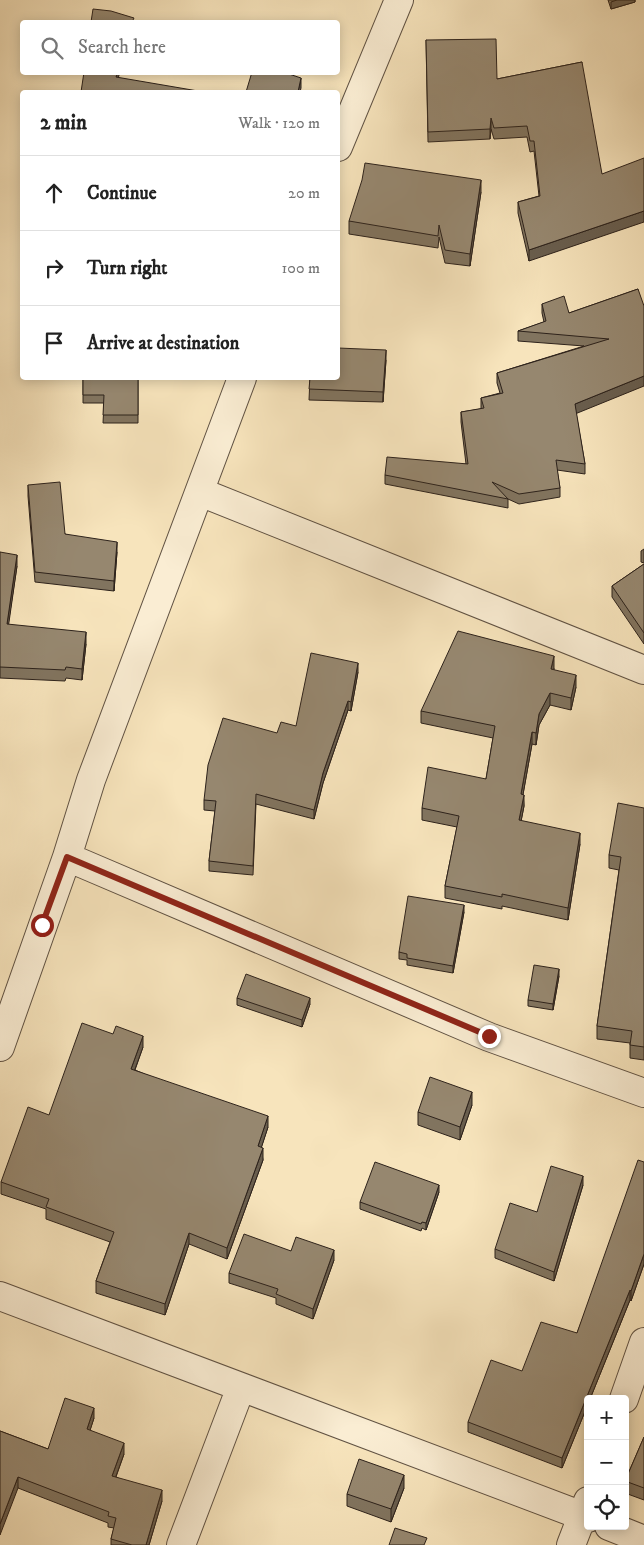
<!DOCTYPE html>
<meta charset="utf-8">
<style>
:root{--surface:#fff;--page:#f6f6f6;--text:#222;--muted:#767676;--line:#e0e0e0}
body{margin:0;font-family:"IM FELL DW Pica",serif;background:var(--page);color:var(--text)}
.controls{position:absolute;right:15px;bottom:15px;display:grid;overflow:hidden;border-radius:5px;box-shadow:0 2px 12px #0003}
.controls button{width:45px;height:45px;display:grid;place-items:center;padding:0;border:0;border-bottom:1px solid var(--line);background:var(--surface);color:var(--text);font:25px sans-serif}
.stop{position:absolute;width:15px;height:15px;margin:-11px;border:4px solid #8f2418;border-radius:50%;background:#fff}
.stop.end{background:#8f2418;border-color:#fff;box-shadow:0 1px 5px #0008}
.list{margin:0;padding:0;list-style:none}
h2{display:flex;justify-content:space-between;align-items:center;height:65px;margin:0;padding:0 20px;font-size:21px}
h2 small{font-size:16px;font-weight:400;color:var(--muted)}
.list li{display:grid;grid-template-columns:32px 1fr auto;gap:15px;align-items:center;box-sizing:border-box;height:75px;padding:0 20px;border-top:1px solid var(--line)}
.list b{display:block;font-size:19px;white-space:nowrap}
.list em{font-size:16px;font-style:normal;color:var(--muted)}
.icon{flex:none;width:28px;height:28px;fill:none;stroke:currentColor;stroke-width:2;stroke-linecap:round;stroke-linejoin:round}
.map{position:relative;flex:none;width:644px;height:1545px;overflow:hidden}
.search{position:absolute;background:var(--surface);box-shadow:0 2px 12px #0003;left:20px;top:20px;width:320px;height:55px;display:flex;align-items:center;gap:12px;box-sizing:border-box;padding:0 18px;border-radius:5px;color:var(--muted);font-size:19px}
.panel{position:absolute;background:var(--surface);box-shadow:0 2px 12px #0003;left:20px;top:90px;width:320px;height:290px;border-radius:5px}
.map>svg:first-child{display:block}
</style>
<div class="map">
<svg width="644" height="1545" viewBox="0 0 644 1545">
<rect width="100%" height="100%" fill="#f7e4bc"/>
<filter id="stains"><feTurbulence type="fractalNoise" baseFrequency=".004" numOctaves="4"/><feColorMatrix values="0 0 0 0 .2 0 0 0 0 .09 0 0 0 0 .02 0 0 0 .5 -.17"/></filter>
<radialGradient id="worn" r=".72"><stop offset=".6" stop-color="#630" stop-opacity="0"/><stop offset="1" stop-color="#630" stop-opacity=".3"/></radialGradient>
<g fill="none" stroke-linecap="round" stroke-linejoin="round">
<defs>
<path id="minor" d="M338,147L399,0
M200,492L644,670
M67,857L489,1037L644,1093
M0,1047L67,857L91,780L242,378
M0,1296L588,1518
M624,1399L644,1342
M609,1526L644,1540
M181,1545L241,1387
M571,1545L588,1501"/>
</defs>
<use href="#minor" stroke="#605243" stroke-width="30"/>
<use href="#minor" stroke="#faedd3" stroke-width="28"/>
</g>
<path fill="#81745f" stroke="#2d221b" d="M608,0H635V2L611,9Z
M426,40L497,79L582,62L529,261L518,213V202L539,196L534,151L530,152L527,137L494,139L491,129L490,139L428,142Z
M481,192L470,266L445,263L439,237L438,248L349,234V221Z
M638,289L576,413L585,464V474L557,470L560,488V497L519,504L508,499V508L385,484V475L466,464L461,422V412L481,409V398L500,393L497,383V373L584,346L518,341V331L544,322L542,313V304L569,313Z
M22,337V370H21Z
M386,360L383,402L309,400L310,378Z
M78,378H138V423H103L104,403H83V378Z
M28,485L65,534L117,552L114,591L35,582L28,496Z
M644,549V563L641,562V551Z
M0,552L17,566L8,625L86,644L82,680L66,678L65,681L0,678Z
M644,564V644L612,597V586Z
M554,668V670L576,687L571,710L550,705L539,725L536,745L532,744L523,794L524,806L521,821L580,844L568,920L502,906V909L445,898V886L457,827L422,820V808L486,779L493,738L421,723V711Z
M358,672L351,711L348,710L323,783L314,819L256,804L253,875L209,871V861L215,811L204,810V800L296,726Z
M644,808V1060L630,1058V1043L597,1039V1026L619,870L609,868V855Z
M464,912L453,973L407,965V960L399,959V952Z
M559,976L553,1010L528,1006V1000Z
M237,998L310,1004L302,1027L237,1005Z
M143,1047L135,1070L268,1127L261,1148L263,1160L227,1259L189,1244L165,1315L96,1293V1281L110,1242L46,1219V1209L1,1194V1182L49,1115Z
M472,1105L460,1140L418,1125V1112Z
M644,1162V1264L631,1301L630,1300L590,1399H588V1404L562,1468L468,1432V1422L522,1371L577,1333Z
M583,1185L554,1281L495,1258V1249L537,1212Z
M439,1192L426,1230L422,1228L421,1231L360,1209V1202Z
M291,1251L334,1260L313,1319L276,1304V1298L229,1283V1273Z
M94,1418L90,1430L124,1454L116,1477L162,1501L149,1545H111V1539L114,1528L108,1527V1523L18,1488L0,1431L48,1449Z
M644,1437V1500L625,1493V1481Z
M404,1488L391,1522L347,1506V1494Z"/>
<path fill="#695e4e" stroke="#2d221b" d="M617,0H635V2L611,9V2Z
M118,72H120L116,85V77Z
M301,78V88L300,92H298Z
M491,118V129L490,139V129Z
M481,180V192L470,266V254Z
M644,211V222L529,261V250Z
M386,350V360L383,402V392Z
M644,376V386L575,414V404Z
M117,542V552L114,591V581Z
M17,555V566L7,636V624Z
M86,632V644L82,680V669Z
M554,656V668L551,681V669Z
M358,663V672L351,711V702Z
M576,675V687L571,710V698Z
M550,693V705L539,725L536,745V733L539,714Z
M348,701V710L323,783L314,819V810L323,773Z
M532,732V744L521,806V794Z
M524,795V806L519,832V820Z
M580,833V844L568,920V908Z
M464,905V912L453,973V966Z
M559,969V976L553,1010V1004Z
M310,998V1004L302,1027V1020Z
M143,1036V1047L131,1080V1069Z
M472,1092V1105L460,1140V1127Z
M268,1116V1127L258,1158V1146Z
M263,1148V1160L227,1259V1248Z
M583,1176V1185L554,1281V1272Z
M439,1185V1192L426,1230V1223Z
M189,1233V1244L165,1315V1304Z
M334,1250V1260L313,1319V1309Z
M644,1254V1264L631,1301V1291Z
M630,1290V1300L590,1399H588V1404L562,1468V1458Z
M94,1408V1418L87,1440V1429Z
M124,1443V1454L112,1487V1476Z
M404,1475V1488L391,1522V1509Z
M18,1477V1488L0,1535V1524Z
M162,1490V1501L149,1545H146Z"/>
<path fill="#96876f" stroke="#2d221b" d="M93,9L111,11L134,18L132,22H91Z
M496,39L497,79L582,62L602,174L644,158V211L529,250L518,202L540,196L534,141H530L527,126L494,128L491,118L490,129L428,132L426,40Z
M84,72H118L116,77L198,91V92H81Z
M252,72H283L301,78L298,92H246Z
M365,163L481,180L470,254L445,250L439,225L438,236L349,221L362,180Z
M638,289L644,306V376L575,404L585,464L556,460L560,488L519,494L492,482L508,499L385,475L387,457L468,464L461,412L484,408L481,398L503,393L497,373L609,339L518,331L546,321L542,304L564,296L569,313Z
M22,337V362H21Z
M338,348L386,350L383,392L309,389L310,378H338Z
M83,378H138V415H103L104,395H83Z
M60,482L65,534L117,542L114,581L35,572L28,485Z
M0,552L17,555L7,624L86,632L82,669L66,667L65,670L0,667Z
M644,564V633L612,586Z
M458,631L554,656L551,669L576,675L571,698L550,693L539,714L536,733L532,732L521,794L524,795L519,820L580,833L568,908L502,894V897L445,886L459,816L422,808L428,767L486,779L495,726L421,711Z
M311,653L358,663L351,702L348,701L323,773L314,810L256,794L253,866L209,861L216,801L204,800L208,765L223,718L277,733L281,722L296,726Z
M618,803L644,808V1047L630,1045L632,1031L597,1026L621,857L609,855Z
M408,896L464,905L453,966L407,958V954L399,952Z
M534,965L559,969L553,1004L528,1000Z
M246,974L310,998L302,1020L237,998Z
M82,1023L113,1034L116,1026L143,1036L131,1069L268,1116L258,1146L263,1148L227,1248L189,1233L165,1304L96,1281L114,1232L46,1207L49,1199L1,1182L28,1107L49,1115Z
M430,1077L472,1092L460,1127L418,1112Z
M638,1160L644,1162V1254L631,1291L630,1290L562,1458L468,1422L491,1360L522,1371L541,1322L577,1333Z
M375,1162L439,1185L426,1223L422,1222L421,1224L360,1202Z
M551,1166L583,1176L554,1272L495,1249L510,1203L537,1212Z
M244,1234L291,1251L296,1237L334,1250L313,1309L276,1294L278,1289L229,1273Z
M65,1398L94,1408L87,1429L124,1443L112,1476L162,1490L146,1545H132L111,1539L116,1518L108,1516L109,1512L18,1477L0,1524V1431L48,1449Z
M644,1437V1488L625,1481Z
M359,1459L404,1475L391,1509L347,1494Z
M395,1528L427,1538L424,1545H389Z"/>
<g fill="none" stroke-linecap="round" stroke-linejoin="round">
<path stroke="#8f2418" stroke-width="6" d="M42,925L67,857L489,1036"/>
</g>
<rect width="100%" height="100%" filter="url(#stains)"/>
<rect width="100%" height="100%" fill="url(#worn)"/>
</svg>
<div class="controls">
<button>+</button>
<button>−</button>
<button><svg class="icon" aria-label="locate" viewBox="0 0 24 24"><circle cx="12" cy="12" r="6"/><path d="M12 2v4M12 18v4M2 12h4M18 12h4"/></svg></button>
</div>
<div class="stop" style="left:42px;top:925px"></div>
<div class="stop end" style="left:489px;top:1036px"></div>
<div class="search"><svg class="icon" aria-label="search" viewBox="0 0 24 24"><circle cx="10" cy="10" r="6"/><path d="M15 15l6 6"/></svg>Search here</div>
<section class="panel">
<h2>2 min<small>Walk · 120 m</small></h2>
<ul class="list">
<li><svg class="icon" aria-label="ahead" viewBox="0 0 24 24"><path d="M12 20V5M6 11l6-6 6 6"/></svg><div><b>Continue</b></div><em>20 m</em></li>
<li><svg class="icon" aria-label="right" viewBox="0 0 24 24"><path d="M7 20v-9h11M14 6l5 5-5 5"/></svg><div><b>Turn right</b></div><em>100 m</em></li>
<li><svg class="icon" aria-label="arrive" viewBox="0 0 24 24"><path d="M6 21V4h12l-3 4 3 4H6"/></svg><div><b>Arrive at destination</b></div></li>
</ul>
</section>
</div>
